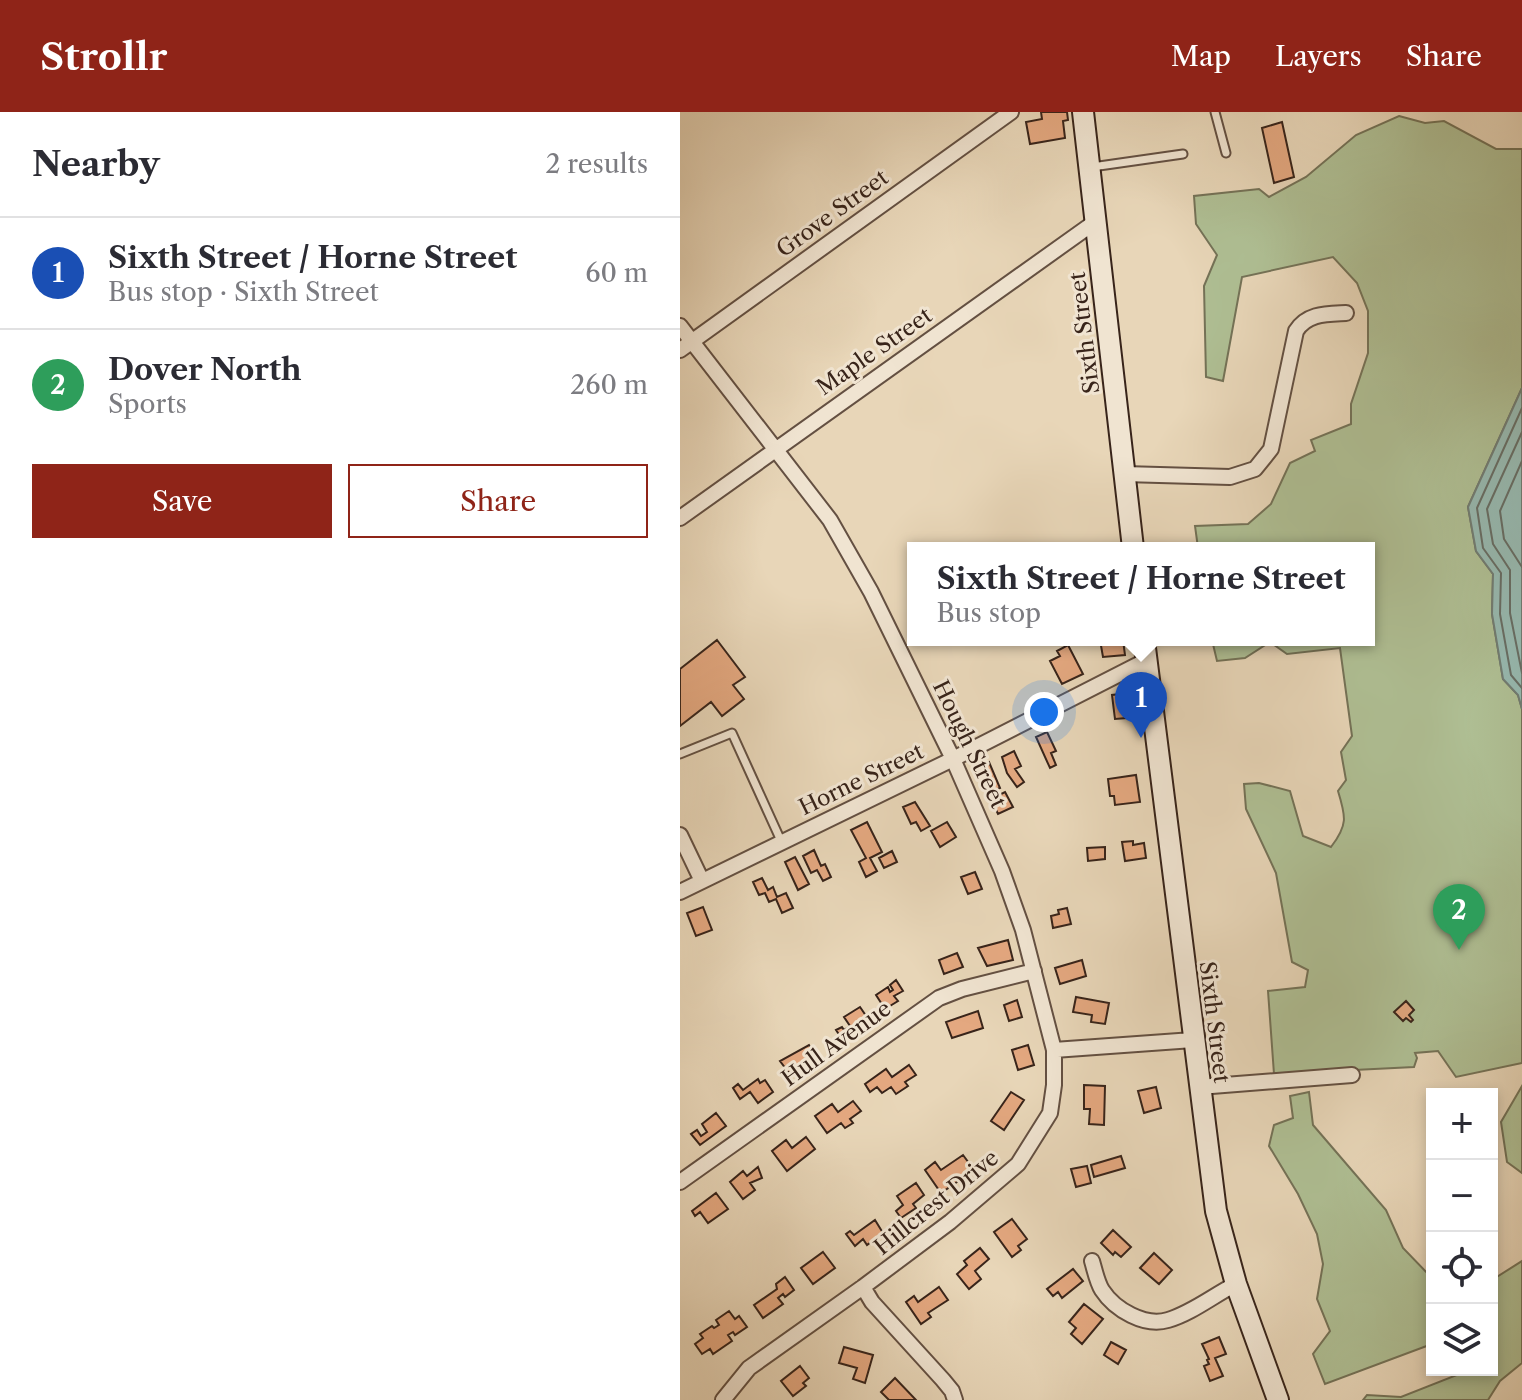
<!DOCTYPE html>
<meta charset="utf-8">
<style>
:root{--surface:#fff;--page:#f7f7f7;--text:#2b2b33;--muted:#7c7c81;--line:#e1e1e2;--accent:#8f2418}
body{margin:0;font-family:"Libre Caslon Text",serif;background:var(--page);color:var(--text)}
.controls{position:absolute;right:24px;bottom:24px;display:grid;overflow:hidden;border-radius:0px;box-shadow:0 4px 12px #0003}
.controls button{width:72px;height:72px;display:grid;place-items:center;padding:0;border:0;border-bottom:2px solid var(--line);background:var(--surface);color:var(--text);font:40px sans-serif}
.you{position:absolute;left:364px;top:600px;width:28px;height:28px;margin:-20px;border:6px solid #fff;border-radius:50%;background:#1a73e8;box-shadow:0 0 0 12px #1a73e833}
.badge{display:grid;place-items:center;width:52px;height:52px;border-radius:50%;background:var(--accent);color:#fff;font-size:26px;font-weight:700}
.pin{position:absolute;translate:-50% -66px;filter:drop-shadow(0 2px 4px #0008)}
.pin::after{content:'';position:absolute;top:42px;width:28px;height:24px;background:inherit;clip-path:polygon(0 0,100% 0,50% 100%)}
.popup{position:absolute;left:227px;top:430px;width:468px;height:104px;box-sizing:border-box;display:grid;place-content:center;border-radius:0px;background:var(--surface);filter:drop-shadow(0 2px 6px #0005);font-size:26px;white-space:nowrap;color:var(--muted)}
.popup b{font-size:30px;color:var(--text)}
.popup::after{content:'';position:absolute;left:50%;top:100%;margin-left:-16px;border:16px solid transparent;border-top-color:var(--surface)}
.list{margin:0;padding:0;list-style:none}
h2{display:flex;justify-content:space-between;align-items:center;height:104px;margin:0;padding:0 32px;font-size:34px}
h2 small{font-size:26px;font-weight:400;color:var(--muted)}
.list li{display:grid;grid-template-columns:52px 1fr auto;gap:24px;align-items:center;box-sizing:border-box;height:112px;padding:0 32px;border-top:2px solid var(--line)}
.list b{display:block;font-size:30px;white-space:nowrap}
.list p{margin:0;font-size:26px;white-space:nowrap;color:var(--muted)}
.list em{font-size:26px;font-style:normal;color:var(--muted)}
.actions{display:flex;gap:16px;padding:24px 32px}
.actions a{flex:1;padding:18px 0;border:2px solid var(--accent);border-radius:0px;text-align:center;font-size:28px;color:var(--accent)}
.actions .main{background:var(--accent);color:#fff}
.icon{flex:none;width:44px;height:44px;fill:none;stroke:currentColor;stroke-width:2;stroke-linecap:round;stroke-linejoin:round}
.map{position:relative;flex:none;width:842px;height:1288px;overflow:hidden}
header{display:flex;align-items:center;gap:48px;box-sizing:border-box;height:112px;padding:0 40px;background:var(--accent);color:#fff}
header strong{font-size:38px}
nav{display:flex;gap:44px;margin-inline-start:auto;font-size:28px}
main{display:flex}
aside{flex:1;background:var(--surface)}
.map>svg:first-child{display:block}
</style>
<header>
<strong>Strollr</strong>
<nav><a>Map</a><a>Layers</a><a>Share</a></nav>
</header>
<main>
<aside>
<h2>Nearby<small>2 results</small></h2>
<ul class="list">
<li><span class="badge" style="background:#1a4fb4">1</span><div><b>Sixth Street / Horne Street</b><p>Bus stop · Sixth Street</p></div><em>60 m</em></li>
<li><span class="badge" style="background:#2e9e5b">2</span><div><b>Dover North</b><p>Sports</p></div><em>260 m</em></li>
</ul>
<div class="actions"><a class="main">Save</a><a>Share</a></div>
</aside>
<div class="map">
<svg width="842" height="1288" viewBox="0 0 842 1288">
<rect width="100%" height="100%" fill="#e8d6b8"/>
<filter id="stains"><feTurbulence type="fractalNoise" baseFrequency=".0025" numOctaves="4"/><feColorMatrix values="0 0 0 0 .2 0 0 0 0 .09 0 0 0 0 .02 0 0 0 .5 -.17"/></filter>
<radialGradient id="worn" r=".72"><stop offset=".6" stop-color="#630" stop-opacity="0"/><stop offset="1" stop-color="#630" stop-opacity=".3"/></radialGradient>
<path fill="#afbf94" stroke="#747257" stroke-width="2" d="M719,4L745,11L764,9L816,37H842V276L788,395L796,439L813,462L812,502L823,567L838,583L842,597V951L776,965L758,939L735,941L737,946L734,955L594,962L588,879L625,875L628,858L612,850L596,761L566,697L564,672L579,671L610,679L623,724L651,735C668,713 666,705 658,679L666,668L661,640L672,624L660,536L607,542L590,530L565,546L537,549L532,528H689V436H518L515,414L568,412L591,392L610,351L635,339L631,328L671,312V292L688,241V199L677,171L653,145L562,165L543,269L526,265L524,174L537,143L516,112L514,84L579,77L589,85L626,65L676,23Z
M842,974V1061L827,1050L821,1010Z
M629,980L633,1013L706,1098L723,1136L752,1166V1232L645,1272L633,1242L650,1219L637,1187L643,1152L637,1122L618,1082L589,1034L594,1013L613,1006L610,984Z
M842,1149V1251L820,1269L808,1288H683L687,1283L721,1285L782,1261L781,1258H812V1168Z"/>
<path fill="#97b9b0" stroke="#717d74" stroke-width="2" d="M842,276V597L838,583L823,567L812,502L813,462L796,439L788,395Z"/>
<g fill="none" stroke-linecap="round" stroke-linejoin="round">
<path stroke="#686e65" stroke-width="2" d="M842,296L797,396L803,436L821,461L820,502L831,563L842,576
M842,320L807,397L813,432L830,458V501L842,561
M842,349L820,399L824,427L842,455"/>
</g>
<path fill="#e4a880" stroke="#38241a" stroke-width="2" d="M361,0H387L388,8L383,9L385,26L350,32L346,10L362,7Z
M602,10L614,65L594,71L582,16Z
M37,528L65,565L53,573L64,587L42,604L31,590L0,614V557Z
M420,528H443L445,543L423,545Z
M388,533L403,562L382,572L370,549L380,544L377,539Z
M449,581L452,601H447V606L435,607L432,583Z
M367,620L376,639L371,641L376,653L370,656L356,625Z
M334,639L341,654L335,657L344,670L337,675L327,661L322,645Z
M309,650L320,676L313,679L309,670L303,673L296,656Z
M456,663L460,690L435,693L434,684H430L428,667Z
M325,680L333,695L318,702L311,687Z
M235,690L250,714L241,719L236,710L231,712L223,695Z
M187,710L202,740L190,746L197,759L186,765L179,750L186,746L171,718Z
M267,710L276,725L260,735L251,719Z
M453,729V733L464,731L466,746L445,749L442,730Z
M425,735V747L408,749L407,736Z
M134,738L141,754L145,752L151,765L143,769L137,758L131,761L123,744Z
M212,739L217,750L204,756L199,746Z
M115,745L129,772L118,778L105,750Z
M295,760L302,777L288,782L281,765Z
M82,766L88,778L93,775L97,785L106,781L113,796L102,801L96,787L89,790L85,781L79,783L73,770Z
M23,795L32,818L16,824L7,801Z
M387,796L391,812L373,816L371,804L379,802L378,798Z
M328,828L333,848L307,854L298,836Z
M277,841L283,855L264,862L259,848Z
M402,848L406,864L380,872L375,856Z
M216,868L223,879L214,884L218,889L205,897L196,883L208,875L210,880L213,878L210,873Z
M396,885L429,891L425,912L411,910L412,903L393,900Z
M337,888L342,905L329,909L324,893Z
M726,889L734,898L729,903L733,908L731,910L726,906L723,909L714,900Z
M180,895L191,911L164,930L156,918L162,915L164,918L170,914L164,905Z
M298,899L303,916L272,926L266,910Z
M129,933L139,947L122,959L119,954L109,961L100,949Z
M348,933L354,953L338,958L332,938Z
M229,953L236,963L225,970L228,974L216,982L211,975L202,981L197,975L190,980L185,972L206,957L212,965Z
M78,967L80,971L85,968L93,980L78,991L70,980L60,987L53,976L58,972L63,978Z
M404,973L425,974L424,1013L409,1012L410,997H404Z
M476,975L481,996L464,1001L458,979Z
M331,980L344,988L324,1018L311,1009Z
M173,989L181,999L170,1007L173,1011L165,1016L161,1011L147,1021L135,1004L152,992L158,1000Z
M36,1001L46,1014L20,1033L11,1022L17,1018L21,1024L27,1020L22,1012Z
M126,1025L135,1037L107,1059L92,1039L106,1028L112,1036Z
M283,1043L294,1058L261,1081L245,1058L255,1050L261,1058Z
M441,1044L445,1056L414,1065L411,1053Z
M407,1054L411,1071L396,1075L391,1057Z
M78,1055L82,1066L70,1071L75,1078L63,1087L50,1070L63,1059L67,1064Z
M236,1071L244,1083L233,1092L236,1096L221,1106L216,1099L223,1093L217,1084Z
M36,1081L48,1097L28,1111L20,1100L15,1104L12,1099Z
M332,1107L347,1127L338,1134L341,1138L332,1145L314,1120Z
M195,1108L203,1121L187,1133L183,1127L175,1134L166,1122L170,1119L174,1123Z
M433,1118L451,1135L441,1145L435,1140L433,1143L421,1131Z
M300,1136L309,1147L295,1159L301,1167L289,1177L277,1162L287,1153L284,1149Z
M143,1140L155,1156L133,1172L121,1156Z
M474,1141L492,1158L479,1172L460,1156Z
M393,1157L403,1169L382,1186L378,1180L373,1184L367,1177Z
M105,1165L114,1178L105,1185L103,1182L98,1186L103,1192L83,1206L74,1193L97,1177L96,1172Z
M259,1175L268,1188L248,1201L251,1205L241,1212L226,1190L234,1184L238,1190Z
M404,1192L423,1207L402,1232L391,1222L396,1216L389,1210Z
M49,1199L55,1207L59,1204L67,1215L55,1223L53,1220L48,1223L52,1229L33,1242L30,1237L22,1242L15,1232L23,1226L20,1222L32,1214L34,1216L39,1213L36,1208Z
M539,1225L546,1242L535,1246L543,1264L530,1269L524,1254L529,1252L527,1248L529,1247L522,1232Z
M431,1230L446,1238L438,1252L424,1243Z
M164,1235L193,1243L185,1271L173,1267L177,1256L159,1251Z
M120,1254L129,1266L123,1271L126,1274L113,1284L101,1269Z
M215,1266L236,1288H209L201,1280Z"/>
<g fill="none" stroke-linecap="round" stroke-linejoin="round">
<defs>
<path id="lane" d="M535,0L546,41
M412,55L503,42
M0,642L52,621L102,731"/>
<path id="street" d="M0,214L150,408L191,480L273,647L322,759L343,818L374,938V973L370,1001L338,1052L270,1110L183,1175
M0,238L331,0
M444,362L550,365L575,357L591,337L616,219C627,201 647,202 666,201
M0,406L415,110
M0,723L22,769
M0,780L273,647L467,548
M374,938L513,928
M519,975L672,963
M0,1070L259,886L282,877L354,859
M412,1149C415,1159 417,1170 422,1178C435,1198 465,1215 488,1208C512,1201 534,1183 556,1172
M43,1288L69,1256L183,1175L192,1190L263,1268L272,1279L275,1288"/>
<path id="secondary" d="M403,0L453,436
M464,528L536,1099L556,1172L598,1288"/>
</defs>
<use href="#lane" stroke="#645042" stroke-width="11"/>
<use href="#street" stroke="#645042" stroke-width="18"/>
<use href="#secondary" stroke="#38241a" stroke-width="24"/>
<use href="#lane" stroke="#f0e4d1" stroke-width="7"/>
<use href="#street" stroke="#f0e4d1" stroke-width="14"/>
<use href="#secondary" stroke="#f0e4d1" stroke-width="20"/>
</g>
<g text-anchor="middle" stroke-width="6" stroke-linejoin="round" paint-order="stroke">
<g font-size="22" fill="#38241a" stroke="#f0e4d1">
<text transform="translate(152 101) rotate(-36)" y="8">Grove Street</text>
<text transform="translate(404 221) rotate(-97)" y="8">Sixth Street</text>
<text transform="translate(194 239) rotate(-35)" y="8">Maple Street</text>
<text transform="translate(290 632) rotate(64)" y="8">Hough Street</text>
<text transform="translate(181 667) rotate(-26)" y="8">Horne Street</text>
<text transform="translate(535 910) rotate(83)" y="8">Sixth Street</text>
<text transform="translate(156 931) rotate(-36)" y="8">Hull Avenue</text>
<text transform="translate(256 1090) rotate(-39)" y="8">Hillcrest Drive</text>
</g>
</g>
<rect width="100%" height="100%" filter="url(#stains)"/>
<rect width="100%" height="100%" fill="url(#worn)"/>
</svg>
<div class="controls">
<button>+</button>
<button>−</button>
<button><svg class="icon" aria-label="locate" viewBox="0 0 24 24"><circle cx="12" cy="12" r="6"/><path d="M12 2v4M12 18v4M2 12h4M18 12h4"/></svg></button>
<button><svg class="icon" aria-label="layers" viewBox="0 0 24 24"><path d="M12 4l9 5-9 5-9-5zM3 14l9 5 9-5"/></svg></button>
</div>
<div class="you"></div>
<div class="pin badge" style="left:461px;top:626px;background:#1a4fb4">1</div>
<div class="popup"><b>Sixth Street / Horne Street</b>Bus stop</div>
<div class="pin badge" style="left:779px;top:838px;background:#2e9e5b">2</div>
</div>
</main>
